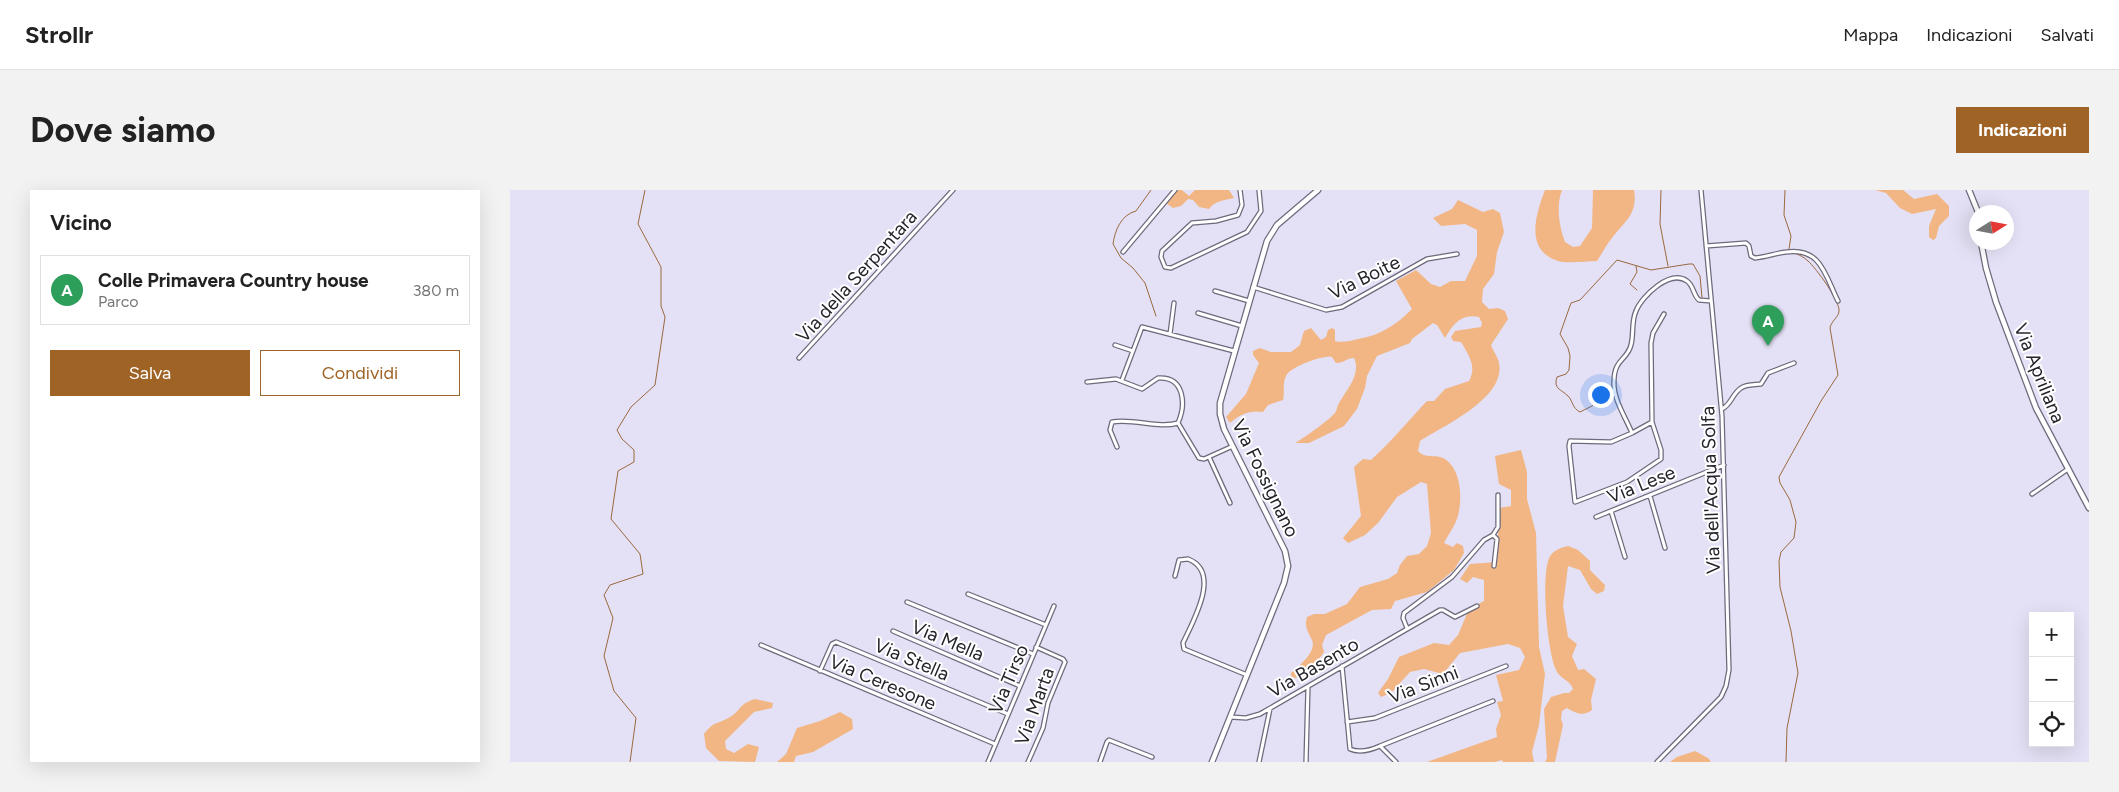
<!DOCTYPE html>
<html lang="it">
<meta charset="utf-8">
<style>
:root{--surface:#fff;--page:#f2f2f2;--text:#222;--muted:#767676;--line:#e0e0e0;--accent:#9f6326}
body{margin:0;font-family:Figtree,sans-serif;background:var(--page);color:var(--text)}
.controls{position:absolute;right:15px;bottom:15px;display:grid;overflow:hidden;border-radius:0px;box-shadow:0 5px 20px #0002}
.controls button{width:45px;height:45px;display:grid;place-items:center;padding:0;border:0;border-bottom:1px solid var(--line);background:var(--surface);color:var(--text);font:25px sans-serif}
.compass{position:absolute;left:1459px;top:15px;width:45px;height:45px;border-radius:50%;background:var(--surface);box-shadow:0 5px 20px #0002;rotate:79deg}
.you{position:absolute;left:1090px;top:204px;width:18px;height:18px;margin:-12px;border:4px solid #fff;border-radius:50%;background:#1a73e8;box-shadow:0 0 0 8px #1a73e833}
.badge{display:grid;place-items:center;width:32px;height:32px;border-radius:50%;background:var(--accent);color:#fff;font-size:16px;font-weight:700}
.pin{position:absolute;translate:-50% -41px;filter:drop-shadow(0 1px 2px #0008)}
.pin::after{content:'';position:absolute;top:26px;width:18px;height:15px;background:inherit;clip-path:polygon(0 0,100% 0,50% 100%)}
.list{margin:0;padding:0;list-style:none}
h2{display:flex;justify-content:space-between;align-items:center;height:65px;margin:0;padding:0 20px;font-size:21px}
h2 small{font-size:16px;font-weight:400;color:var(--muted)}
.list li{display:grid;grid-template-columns:32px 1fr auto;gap:15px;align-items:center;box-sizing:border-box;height:70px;margin:0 10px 10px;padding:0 10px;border:1px solid var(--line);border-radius:0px}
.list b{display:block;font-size:19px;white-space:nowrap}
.list p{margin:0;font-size:16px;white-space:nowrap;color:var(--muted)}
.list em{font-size:16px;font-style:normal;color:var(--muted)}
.actions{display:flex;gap:10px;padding:15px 20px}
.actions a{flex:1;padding:11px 0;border:1px solid var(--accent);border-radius:0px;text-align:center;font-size:18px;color:var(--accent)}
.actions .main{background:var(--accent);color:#fff}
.icon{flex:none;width:28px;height:28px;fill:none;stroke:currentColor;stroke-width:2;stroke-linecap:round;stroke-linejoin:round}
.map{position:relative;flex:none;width:1579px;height:572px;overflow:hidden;border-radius:0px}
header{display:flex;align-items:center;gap:30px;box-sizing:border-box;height:70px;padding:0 25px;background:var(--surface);border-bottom:1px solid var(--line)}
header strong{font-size:24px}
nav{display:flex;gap:28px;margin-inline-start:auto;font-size:18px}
.intro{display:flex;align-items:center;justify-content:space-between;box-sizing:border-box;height:120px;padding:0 30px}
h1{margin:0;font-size:35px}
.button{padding:12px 22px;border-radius:0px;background:var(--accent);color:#fff;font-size:18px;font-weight:700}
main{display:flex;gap:30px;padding:0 30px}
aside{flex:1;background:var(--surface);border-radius:0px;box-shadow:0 5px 20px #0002}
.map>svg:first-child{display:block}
</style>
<header>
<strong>Strollr</strong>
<nav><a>Mappa</a><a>Indicazioni</a><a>Salvati</a></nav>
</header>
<div class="intro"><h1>Dove siamo</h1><a class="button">Indicazioni</a></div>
<main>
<aside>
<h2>Vicino<small></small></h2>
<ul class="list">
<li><span class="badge" style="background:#2e9e5b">A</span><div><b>Colle Primavera Country house</b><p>Parco</p></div><em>380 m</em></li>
</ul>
<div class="actions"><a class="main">Salva</a><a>Condividi</a></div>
</aside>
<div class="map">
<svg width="1579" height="572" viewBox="0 0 1579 572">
<rect width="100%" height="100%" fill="#e4e0f5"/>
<path fill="#f1b683" d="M666,0H672L679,6L685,0H719L724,8C715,10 704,11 699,19L689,17L683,10L678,9L671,16L663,18L656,13Z
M1035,0H1052C1046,16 1049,36 1055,52L1063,57L1070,56L1082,38L1083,0H1124C1128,24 1115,31 1102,48C1096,55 1092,64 1087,71C1075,71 1059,74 1048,71C1014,60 1026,24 1035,0Z
M1365,0H1393L1404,9L1427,4L1439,16V26L1429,36L1426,48L1423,50L1419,47V36L1426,19L1402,24L1390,18L1376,3Z
M948,10L973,22L983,19L990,23L994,42L987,62L984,84L973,99L972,112L979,119L988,118L995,121L998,129L981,155C983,161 988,167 989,173C996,208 935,235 910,251L908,261C915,269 925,264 933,268C952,278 953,311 947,329C944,337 938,345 934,353L943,357L947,353L953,356L954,363L944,380L917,402L885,411L881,419L862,420L816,445L812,455L814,462L797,486L785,488L781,486V483C789,476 807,462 802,450C798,441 794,437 797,427L804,424H815L837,414L850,397L878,389L887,383L890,375L897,366L909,364L917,356L921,343L917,294L911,292L887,307L868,333L855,345L838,353L833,348L851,326L844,277L853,269L861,270C881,252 898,231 917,211H924L935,199L959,191C967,176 959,166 951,152L943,151L941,147L945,141L971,137L972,133L969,127C951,123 943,134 935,148L927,135L923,133L902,149L900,153L867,166L857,186L855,198L847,219L834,236L799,253H785C791,250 819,230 823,225C826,223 827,218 828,215C835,201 852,185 844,168C837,168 834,173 826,173L822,167C812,165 780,177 776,186C772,194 775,202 773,210L758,215L753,222C739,220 731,224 720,233L716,227L736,204L749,173L743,165V161L750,158L761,162H781L790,155L794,141L801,138L811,150L816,147L818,140L822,138L825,140V151C833,153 840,151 848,149C871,145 886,135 902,119L886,91L906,80L921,94L930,97L941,91H955L967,66V40L955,34L931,36L923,28L942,19Z
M1011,260L1017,282V309L1026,343L1029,457L1035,484L1029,535L1022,562L1024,572H993L992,570L985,572H917L987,547L986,539L991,525L987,512L993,511L986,485L1009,480L1015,467L1010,458L998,454L950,463L933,484L914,479L900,482L881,503L871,507L868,503L878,489L889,467L924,453L939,455L948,445L959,419L974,411V390L963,387L957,393L950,389L960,374L987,372L989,318L1001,316V300L989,294L985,266Z
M1058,356L1068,360L1080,371V380L1095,395L1094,401L1087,404L1081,399L1070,380L1058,376L1053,416L1058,447L1067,454L1062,466L1068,480L1074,479L1086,489L1081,510L1082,520C1072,527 1066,523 1057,518L1052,521L1051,529L1053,535L1045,572H1035L1037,568L1034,519L1041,507L1054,503H1059L1063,499C1060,490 1049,488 1046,480C1037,460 1031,388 1039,368C1043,360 1051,358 1058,356Z
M245,509L263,513L262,518L244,522L215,551L216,559L224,563L238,554L249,557L245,572L209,571L196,558L194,544C205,530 207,535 220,527C232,520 227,515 245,509Z
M330,522L342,529L343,539L303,562L286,566L284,572H267L276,564L287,538L310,531Z
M1185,561L1198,568L1201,572H1160L1167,567Z"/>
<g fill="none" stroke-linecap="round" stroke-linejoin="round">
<path stroke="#9a693f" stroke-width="1" d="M641,0L626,21C611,25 605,40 603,54L611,68L623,78L635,93L646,126
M1151,0L1150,34L1158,76
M1275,0L1274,25L1281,46L1279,59
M1126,76L1127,82L1120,94L1127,100
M1104,207L1096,215H1084L1070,222C1062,218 1063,211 1058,206C1051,199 1043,199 1047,187L1056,184L1059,180L1060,166L1058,158L1050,144L1061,113L1070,110L1107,70L1141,80L1179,74H1183L1190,86L1192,108
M120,572L126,528L104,501L94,466L103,428L94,405L100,395L133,384L130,364L101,329L108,281L124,272V260L112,249L107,240L121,217L145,195L155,127L151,116V77L128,34L135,0
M1276,572L1277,538L1288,483L1281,441L1270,397L1269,371L1271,362L1284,348L1286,332L1280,310L1270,293L1269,287L1311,211L1328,185L1320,138C1321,131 1329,127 1329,121C1330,111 1306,78 1298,71C1294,67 1289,65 1285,63"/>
<defs>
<path id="street" d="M730,0L732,15L728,25L706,31L682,33L652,61L651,67L655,77L661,78L737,42L751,21L749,0
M1196,56L1236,53L1239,56L1241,66L1245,68C1256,67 1266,63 1276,62C1311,57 1315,85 1328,111
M613,62L665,0
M743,97L816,120L832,117L917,69L947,64
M705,101L739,111
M688,123L732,136
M660,144L664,113
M605,155L623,161
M289,168L443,0
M612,190L632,137L724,161
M577,192L606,189L632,199L648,188C675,186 676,215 668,233L689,268L694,269L723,256
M1212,219C1221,215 1222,204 1231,198C1237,194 1245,195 1251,194L1258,183L1284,173
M1142,232L1122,243C1116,228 1103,209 1104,192C1104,168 1117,171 1121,155C1124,144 1121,132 1126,121C1132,106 1160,79 1177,91C1184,96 1183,105 1189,110L1201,111
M1122,243L1101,252L1060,251L1059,256L1065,312L1117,292L1151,269V260L1142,232L1141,153L1143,143L1154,124
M607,257L600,240L602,232C624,228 648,239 668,233
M699,267L720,313
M1522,304L1558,279
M1140,306L1155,358
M1101,321L1115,367
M1086,327L1214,275
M983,345L988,337V305
M665,386L669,370L678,369C712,382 683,431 673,453L674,459L737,485
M458,404L536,435
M397,412L523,464
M897,438L893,428L894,423L942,387L974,350L983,345L987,349L984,376
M383,441L510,496
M251,455L485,554
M832,476L840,559C849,563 861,560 870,556L886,572
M310,481L322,454L326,452L498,524
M720,527L736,528L750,524L930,420H933L945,427L967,416
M837,532L865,528L996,476
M870,556L983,511
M478,572L544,416
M518,572L533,538L538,513L555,472L553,469L526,457
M590,572L597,552L599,550L642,567
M749,572L760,519
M796,572L798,497
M1147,572L1211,507L1216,496L1219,480L1212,226L1191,0"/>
<path id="secondary" d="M1459,0L1468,22
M1471,52L1476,78L1486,112L1526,218L1579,318
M702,572L774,393L778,376L775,361L714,239L710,224V213L757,51L767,35L808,0"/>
</defs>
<use href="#street" stroke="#6e6a7c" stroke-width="5.5"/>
<use href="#secondary" stroke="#6e6a7c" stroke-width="7"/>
<use href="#street" stroke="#fff" stroke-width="3"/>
<use href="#secondary" stroke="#fff" stroke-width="4.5"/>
</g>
<g text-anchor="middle" stroke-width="4" stroke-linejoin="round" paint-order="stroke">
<g font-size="19" fill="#25242c" stroke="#fff">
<text transform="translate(346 86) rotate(-48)" y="7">Via della Serpentara</text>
<text transform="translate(854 87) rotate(-26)" y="7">Via Boite</text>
<text transform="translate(1530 183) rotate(68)" y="7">Via Apriliana</text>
<text transform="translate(756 288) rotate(64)" y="7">Via Fossignano</text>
<text transform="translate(1131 294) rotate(-22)" y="7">Via Lese</text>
<text transform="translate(1200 300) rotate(-92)" y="7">Via dell'Acqua Solfa</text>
<text transform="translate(438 450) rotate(23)" y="7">Via Mella</text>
<text transform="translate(402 469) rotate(23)" y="7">Via Stella</text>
<text transform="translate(803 477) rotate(-30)" y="7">Via Basento</text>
<text transform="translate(498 489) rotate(-67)" y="7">Via Tirso</text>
<text transform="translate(373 492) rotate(23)" y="7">Via Ceresone</text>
<text transform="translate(913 494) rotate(-21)" y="7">Via Sinni</text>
<text transform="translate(524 516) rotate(-70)" y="7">Via Marta</text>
</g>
</g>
</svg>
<div class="controls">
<button>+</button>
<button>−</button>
<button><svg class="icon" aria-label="locate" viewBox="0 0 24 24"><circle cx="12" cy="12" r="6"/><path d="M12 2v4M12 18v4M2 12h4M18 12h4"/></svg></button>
</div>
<svg class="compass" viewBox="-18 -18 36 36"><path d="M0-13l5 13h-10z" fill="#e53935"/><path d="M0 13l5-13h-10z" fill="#767676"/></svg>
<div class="you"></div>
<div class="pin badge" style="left:1258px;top:156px;background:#2e9e5b">A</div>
</div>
</main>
